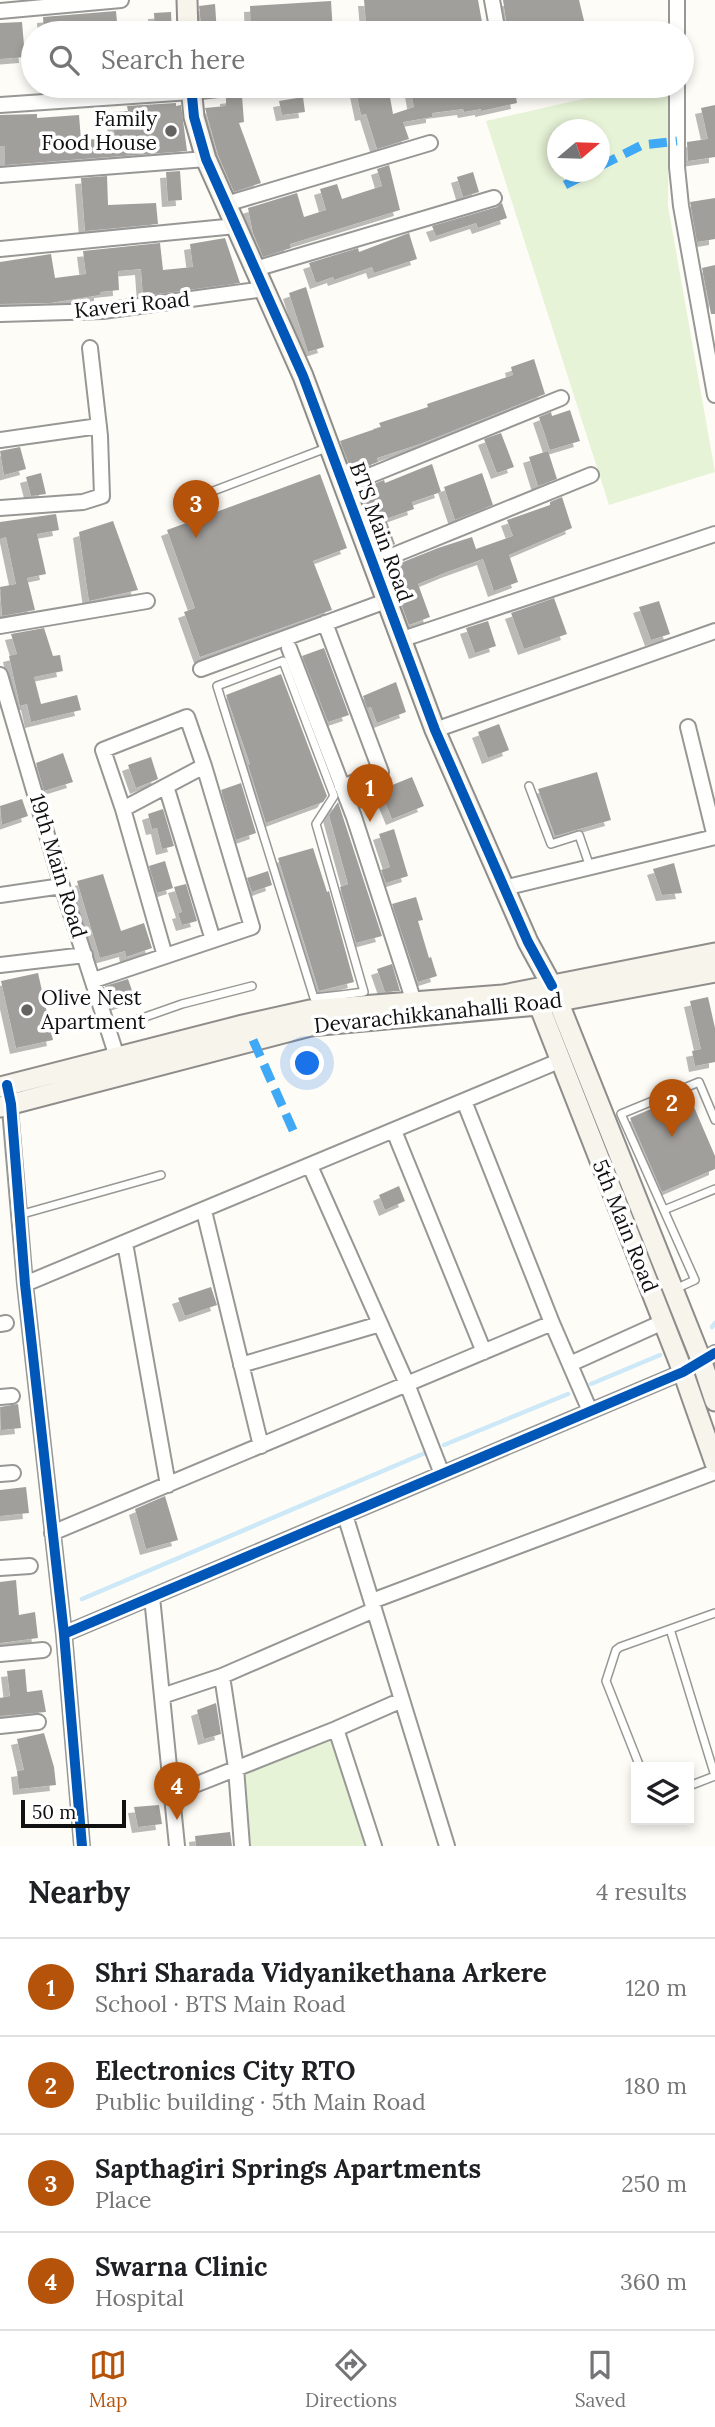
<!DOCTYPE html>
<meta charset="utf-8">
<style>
:root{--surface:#fff;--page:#f2f2f2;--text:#202124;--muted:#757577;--line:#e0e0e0;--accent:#b45309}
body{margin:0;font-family:Lora,serif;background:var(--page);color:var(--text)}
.controls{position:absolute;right:21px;bottom:21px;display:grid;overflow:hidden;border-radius:0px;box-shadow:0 4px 10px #0003}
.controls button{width:63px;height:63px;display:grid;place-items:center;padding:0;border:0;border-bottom:2px solid var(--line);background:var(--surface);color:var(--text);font:35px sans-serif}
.compass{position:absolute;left:547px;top:119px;width:63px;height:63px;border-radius:50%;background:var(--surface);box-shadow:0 4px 10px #0003;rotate:71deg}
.scale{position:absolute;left:21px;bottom:18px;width:105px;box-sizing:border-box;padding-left:7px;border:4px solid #111;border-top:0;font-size:19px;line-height:24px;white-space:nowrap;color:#111;-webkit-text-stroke:5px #fff;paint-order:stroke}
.you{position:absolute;left:308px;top:1064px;width:24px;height:24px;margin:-18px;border:5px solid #fff;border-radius:50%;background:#1a73e8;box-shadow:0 0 0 10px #1a73e833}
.badge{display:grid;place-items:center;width:46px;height:46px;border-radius:50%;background:var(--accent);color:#fff;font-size:23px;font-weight:700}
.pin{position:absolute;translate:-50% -58px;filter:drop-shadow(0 2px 4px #0008)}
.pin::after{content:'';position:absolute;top:37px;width:24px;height:21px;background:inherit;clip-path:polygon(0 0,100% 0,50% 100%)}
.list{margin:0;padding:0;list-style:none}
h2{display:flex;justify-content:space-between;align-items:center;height:91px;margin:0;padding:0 28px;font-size:30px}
h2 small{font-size:23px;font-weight:400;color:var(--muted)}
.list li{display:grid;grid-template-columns:46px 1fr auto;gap:21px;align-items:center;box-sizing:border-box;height:98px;padding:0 28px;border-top:2px solid var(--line)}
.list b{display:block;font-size:26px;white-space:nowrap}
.list p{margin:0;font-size:23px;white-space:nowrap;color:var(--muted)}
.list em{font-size:23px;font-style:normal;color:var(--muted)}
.icon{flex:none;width:38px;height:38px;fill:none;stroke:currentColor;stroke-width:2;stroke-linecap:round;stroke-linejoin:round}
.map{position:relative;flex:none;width:715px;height:1846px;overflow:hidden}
.search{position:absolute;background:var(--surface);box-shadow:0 4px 10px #0003;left:21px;right:21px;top:21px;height:77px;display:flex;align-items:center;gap:18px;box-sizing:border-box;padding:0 24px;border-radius:38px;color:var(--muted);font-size:26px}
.sheet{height:483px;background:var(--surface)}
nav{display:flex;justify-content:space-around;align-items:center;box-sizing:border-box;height:98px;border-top:2px solid var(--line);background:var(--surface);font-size:19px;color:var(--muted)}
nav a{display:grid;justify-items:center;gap:4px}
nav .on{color:var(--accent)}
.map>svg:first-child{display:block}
</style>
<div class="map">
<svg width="715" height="1846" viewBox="0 0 715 1846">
<defs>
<filter id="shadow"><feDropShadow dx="-6" dy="6" stdDeviation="0" flood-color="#0004"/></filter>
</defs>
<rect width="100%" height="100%" fill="#fdfcf7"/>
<path fill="#e7f3d7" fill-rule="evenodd" d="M640,86H669L668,206L715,472L609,505L486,121ZM558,130H600V172H558Z
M332,1738L367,1846H251L243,1773Z"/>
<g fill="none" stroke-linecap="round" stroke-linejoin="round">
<path stroke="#cde8f7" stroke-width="4.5" d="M712,1327L715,1323
M591,1384L660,1355
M444,1445L568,1394
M82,1599L425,1453"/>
</g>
<path fill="#a19f9c" filter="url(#shadow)" d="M364,0H478L484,33H433L431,24L388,30V33H367Z
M503,0H579L587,33H508Z
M331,1L333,33H251L250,6Z
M215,4L217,33H202L199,6Z
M116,11L118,33H44L43,17Z
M171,12L172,33H155L154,13Z
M22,22L25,57L0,59V23Z
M388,86L393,114L414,107L410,86H514L517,103L481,111V109L464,112L463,109L432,113V117L403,122L409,139L377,149L366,114L361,115L356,91Z
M242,96L244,122L239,123L261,183L234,192L218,155L205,108L226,106V98Z
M303,97L305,112L282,115L279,101Z
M176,103V106L181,105L187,151L5,165V146H0V115L37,114V118L79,115L81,140L115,138L112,112L128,111L127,106Z
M715,105V157L688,161L687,142L708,139L701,108Z
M389,165L400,210L290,244L291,248L263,257L253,233L248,208L297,193L304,217L326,210L320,189L337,184L342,199L382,186L377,169Z
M180,171L182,200L168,201L166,172Z
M473,172L479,192L463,197L457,177Z
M107,176L108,205L156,203L158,224L85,231L81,178Z
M715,198V239L697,242L690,202Z
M502,203L507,218L478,228L476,223L436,236L432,226L497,207Z
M409,233L417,259L374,273L372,267L334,280L333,277L316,283L309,263L358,248L359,252Z
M225,238L240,283L143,296L141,269L118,271L119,290L100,292V295L50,303L0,304V262L51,254L55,278L86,274L83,251L160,243L163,270L193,267L190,244Z
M715,265V314H711L702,268Z
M306,287L324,347L308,352L289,293Z
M534,359L545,394L420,444L377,458L378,462L352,472L340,441L381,427L379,423L428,407L427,404L513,375L511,367Z
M570,410L580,441L550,450L539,417L551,412L552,416Z
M501,433L514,467L497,473L484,439Z
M20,447L26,469L4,475L0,451Z
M548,451L557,479L538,486L529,457Z
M432,464L441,492L412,502L414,509L386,519L395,544L381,550L359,490L384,480L385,483Z
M41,473L46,494L31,496L26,477Z
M482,473L493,505L455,520L444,487Z
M320,474L347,548L313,561L332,610L200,657L184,612L195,608L167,530Z
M562,497L572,528L509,555L518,582L494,591L483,559L447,572L418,584L430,617L409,625L388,568L438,548L472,537L476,549L513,536L507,520L550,505V502Z
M56,514L59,530L37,534L46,574L27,578L35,610L2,616L0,587L16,584L6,537L0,539V522Z
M113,521L138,590L89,601L79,532Z
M554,598L567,634L524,649L511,613Z
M659,601L670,634L651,640L639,607Z
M488,621L496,646L475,653L466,628Z
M44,628L53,656L60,655L63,671L34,677L41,704L77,695L81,710L31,722L27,704L20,706L9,656L17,654L11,634Z
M324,648L349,715L328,722L302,656Z
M281,674L327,796L323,802L266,823L248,765L250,764L226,695Z
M396,682L406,712L377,723L371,707L367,708L363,696Z
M499,724L509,750L488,758L478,732Z
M63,753L73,782L44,791L36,763Z
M151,757L158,779L136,788L128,765Z
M597,772L611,820L555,836L538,789Z
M412,777L424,806L392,819L380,790Z
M241,783L256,833L236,840L221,790Z
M22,799L28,816L2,825L0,806Z
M338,802L382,936L356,943L340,887L348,884L329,815Z
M163,809L174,846L162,849L157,828L152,829L148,814Z
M394,829L408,876L386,883L381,870L390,867L379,834Z
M313,848L327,892L329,891L354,982L319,991L278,858Z
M165,861L173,888L157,893L149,866Z
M674,863L682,893L662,895L653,869Z
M268,871L272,885L252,892L247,878Z
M103,874L121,931L144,923L152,948L126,957L125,951L100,958L77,881Z
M186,884L197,921L182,925L178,913L182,912L174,887Z
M416,897L423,920L418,921L429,958L431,957L437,976L418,982L392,904Z
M392,964L400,991L385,992L377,969Z
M38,973L53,1040L16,1048L1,981Z
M128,979L135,999L112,1006L105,986Z
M708,997L715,1028V1062L695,1066L692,1051L701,1049L690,1001Z
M688,1093L715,1156V1169L662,1192L630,1118Z
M399,1186L405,1201L385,1210L379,1195Z
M211,1287L217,1305L185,1316L178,1298Z
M18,1404L21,1428L1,1430L0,1407Z
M26,1487L29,1513L0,1516V1490Z
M165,1496L178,1540L146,1549L135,1509Z
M16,1580L19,1615L35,1612L38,1638L0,1643V1582Z
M25,1669L27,1692L42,1690L46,1712L0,1716V1698L10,1696L7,1671Z
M216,1703L221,1734L204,1739L197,1710Z
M44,1733L54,1767L56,1785L19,1789L17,1771L24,1770L17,1739Z
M159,1805L162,1824L138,1827L134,1807Z
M230,1832L232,1846H196L195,1836Z"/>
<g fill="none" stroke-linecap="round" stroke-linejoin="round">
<defs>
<path id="lane" d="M179,504L329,447
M529,786L551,844L579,835L590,867
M340,1006L341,995L314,998L217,686L283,661L334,796L316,824L364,992L341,995
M108,1030L182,1004L252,986
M664,1210L715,1189
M19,1215L161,1175
M675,1289L695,1280L621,1114L699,1082L715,1120
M670,1629L715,1776
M640,1767L606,1681L616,1650L620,1647L715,1613
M689,1786L715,1776"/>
<path id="street" d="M492,0L498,33
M0,11L121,0
M677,33V0
M677,86V167L681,206L715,395
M0,105L191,92L245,86
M0,175L206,159
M226,204L430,143
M0,249L236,226
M255,269L494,198
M0,314L103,311L264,289
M0,440L99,426
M344,486L561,398
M0,508L83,502L102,496L100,436L90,348
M372,564L591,475
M325,623L381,772L342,787
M0,626L147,601
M400,640L715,534
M289,648L354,817L414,1002
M201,669L386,601
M0,675L62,886L117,1057
M688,727L715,837
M435,730L715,631
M166,786L213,940
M123,809L204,766
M504,888L715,837
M0,895L62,886
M0,965L85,955
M94,980L252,927L204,766L187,717L103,750L123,809L165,956
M9,1097L25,1284L64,1634L82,1846
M464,1101L552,1323L590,1411
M394,1131L484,1352
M310,1166L407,1384L442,1474
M204,1211L261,1446
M125,1243L168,1485
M25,1284L559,1061
M0,1324L6,1323
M570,1364L663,1322
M241,1365L380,1324
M0,1397L12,1396
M0,1474L13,1473
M345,1515L447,1846
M52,1533L552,1323
M0,1568L30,1566
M152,1597L177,1846
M372,1601L715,1472
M64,1634L683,1372L715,1353
M0,1654L43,1650
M222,1676L236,1768L242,1846
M162,1696L222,1676L374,1610
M0,1726L38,1722
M336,1729L374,1846
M172,1794L336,1729L402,1700"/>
<path id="secondary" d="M187,0L188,33
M191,86L194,117L206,159L303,376L435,730L528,942L552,986L702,1362L715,1401
M535,995L683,1372L715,1463
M0,1087L243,1025L310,1010L503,995L715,953
M0,1107L310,1026L538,1005L715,972"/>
</defs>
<use href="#lane" stroke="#979795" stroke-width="10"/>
<use href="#street" stroke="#979795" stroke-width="18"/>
<use href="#secondary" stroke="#8e8d8b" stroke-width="23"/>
<use href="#lane" stroke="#fffffe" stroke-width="7"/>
<use href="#street" stroke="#fffffe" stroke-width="14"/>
<use href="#secondary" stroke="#f6f4eb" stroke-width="19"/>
<path stroke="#3fa9f5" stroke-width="9" stroke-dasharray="18 9" stroke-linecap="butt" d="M600,166L642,145L677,141
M565,185L590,172
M253,1040L296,1137"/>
<defs>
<path id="cycleway" d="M191,86L194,117L206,159L303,376L435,730L528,942L552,986
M7,1085L11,1104L25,1284L64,1634L82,1846
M64,1634L683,1372L715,1353"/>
</defs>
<use href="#cycleway" stroke="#fff" stroke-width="15"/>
<use href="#cycleway" stroke="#0057b8" stroke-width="10"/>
</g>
<g fill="#646362" stroke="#fff" stroke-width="2.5">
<circle cx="171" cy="131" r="7"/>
<circle cx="27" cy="1010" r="7"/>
</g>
<g text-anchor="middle" stroke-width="7" stroke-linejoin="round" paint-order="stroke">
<g font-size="21" fill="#111" stroke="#fff" text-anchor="end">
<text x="157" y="126">Family<tspan x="157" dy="24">Food House</tspan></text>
<text x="41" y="1005" text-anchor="start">Olive Nest<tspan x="41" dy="24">Apartment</tspan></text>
</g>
<g font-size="21" fill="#111" stroke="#fff">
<text transform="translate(132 305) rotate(-6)" y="7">Kaveri Road</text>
<text transform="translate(381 532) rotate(70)" y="7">BTS Main Road</text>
<text transform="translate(58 866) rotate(73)" y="7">19th Main Road</text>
<text transform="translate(438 1013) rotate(-6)" y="7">Devarachikkanahalli Road</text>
<text transform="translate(625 1226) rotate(68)" y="7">5th Main Road</text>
</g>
</g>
</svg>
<div class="controls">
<button><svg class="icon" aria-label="layers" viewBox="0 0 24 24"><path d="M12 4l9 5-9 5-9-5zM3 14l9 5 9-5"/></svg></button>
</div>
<svg class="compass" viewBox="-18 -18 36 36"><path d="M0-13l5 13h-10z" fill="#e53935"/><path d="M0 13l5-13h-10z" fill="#757577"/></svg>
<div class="scale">50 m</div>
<div class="you"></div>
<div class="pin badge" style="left:370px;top:822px">1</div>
<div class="pin badge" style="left:672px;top:1137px">2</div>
<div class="pin badge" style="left:196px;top:538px">3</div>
<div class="pin badge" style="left:177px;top:1820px">4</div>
<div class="search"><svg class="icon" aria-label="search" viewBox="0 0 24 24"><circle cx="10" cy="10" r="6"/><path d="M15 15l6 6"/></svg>Search here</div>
</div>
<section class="sheet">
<h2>Nearby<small>4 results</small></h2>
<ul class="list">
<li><span class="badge">1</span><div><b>Shri Sharada Vidyanikethana Arkere</b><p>School · BTS Main Road</p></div><em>120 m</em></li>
<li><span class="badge">2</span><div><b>Electronics City RTO</b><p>Public building · 5th Main Road</p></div><em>180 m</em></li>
<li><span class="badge">3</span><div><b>Sapthagiri Springs Apartments</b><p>Place</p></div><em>250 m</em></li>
<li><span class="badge">4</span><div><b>Swarna Clinic</b><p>Hospital</p></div><em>360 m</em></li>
</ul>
</section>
<nav>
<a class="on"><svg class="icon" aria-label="map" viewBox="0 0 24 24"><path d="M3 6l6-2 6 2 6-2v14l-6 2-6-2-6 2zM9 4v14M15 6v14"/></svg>Map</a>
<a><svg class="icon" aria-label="directions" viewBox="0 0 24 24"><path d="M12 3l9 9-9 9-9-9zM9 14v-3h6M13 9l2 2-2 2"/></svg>Directions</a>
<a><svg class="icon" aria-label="saved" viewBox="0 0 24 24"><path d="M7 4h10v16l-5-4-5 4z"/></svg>Saved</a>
</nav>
